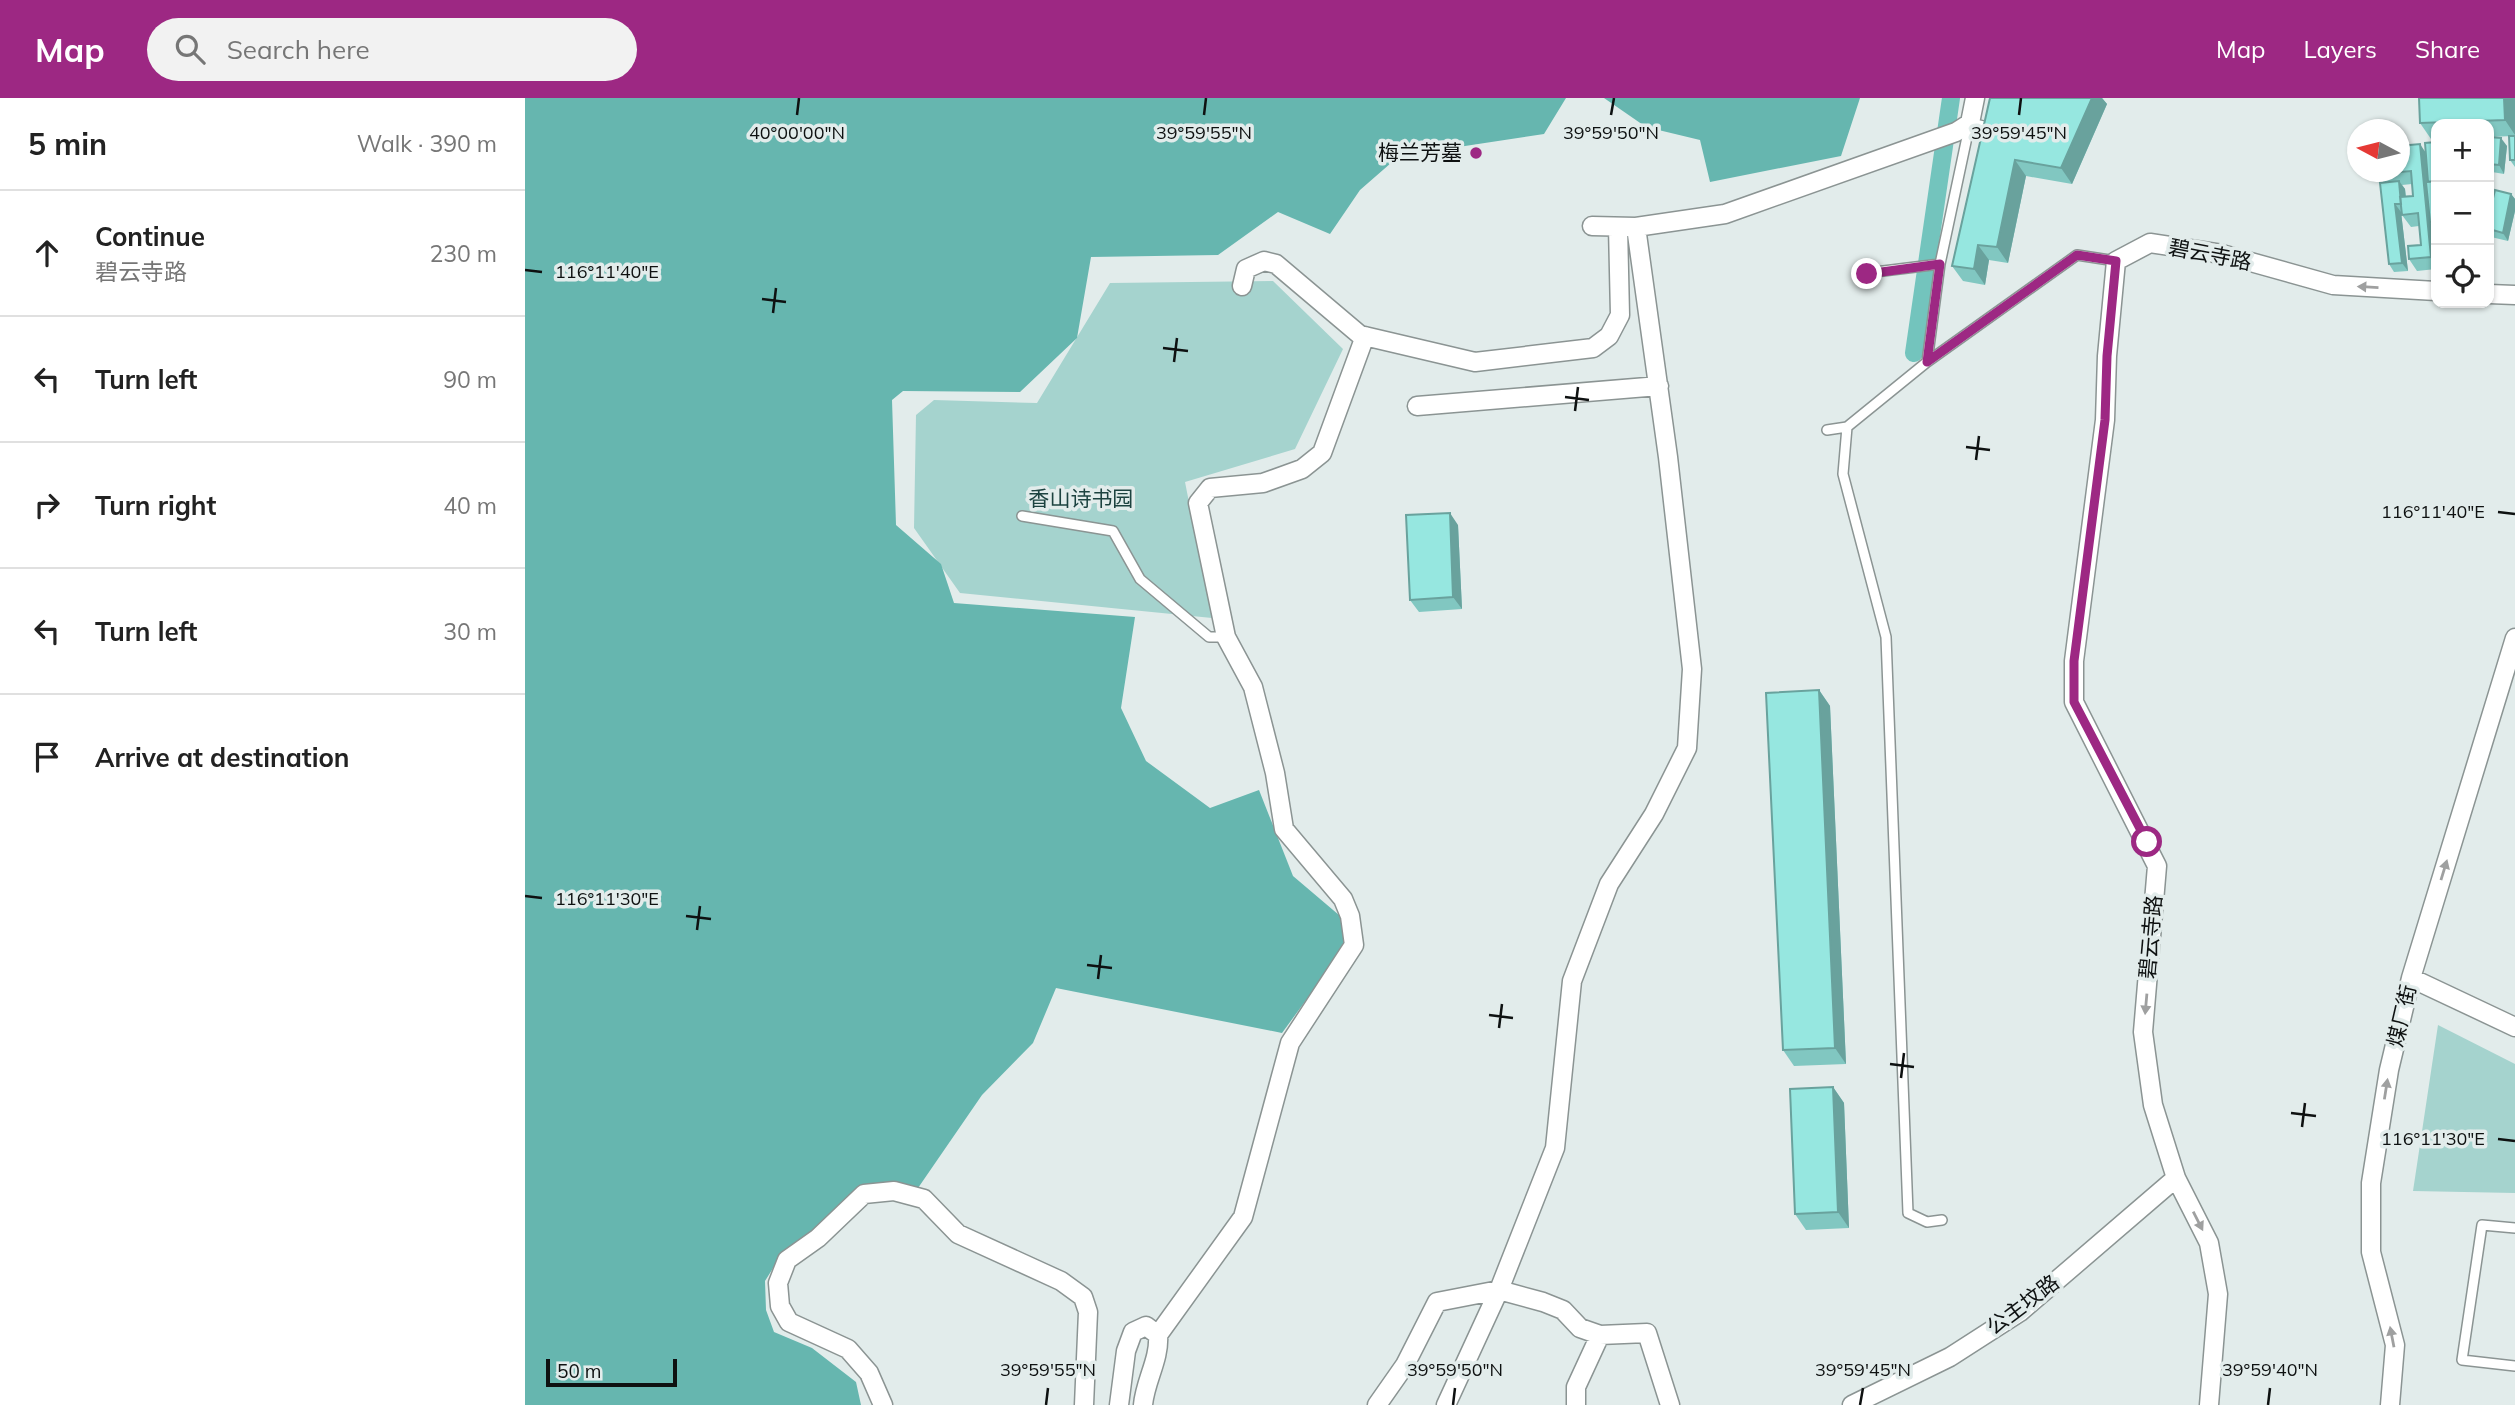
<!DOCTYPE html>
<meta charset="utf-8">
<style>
:root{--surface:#fff;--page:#f2f2f2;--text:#222;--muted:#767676;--line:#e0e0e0;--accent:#9d2883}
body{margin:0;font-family:Mulish,"Noto Sans SC",sans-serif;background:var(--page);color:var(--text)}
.controls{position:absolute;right:21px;top:21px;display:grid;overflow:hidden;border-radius:14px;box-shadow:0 2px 5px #0004}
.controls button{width:63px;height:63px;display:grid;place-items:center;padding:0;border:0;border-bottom:2px solid var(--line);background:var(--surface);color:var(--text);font:35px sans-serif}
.compass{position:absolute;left:1822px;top:21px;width:63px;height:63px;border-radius:50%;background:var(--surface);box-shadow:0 2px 5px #0004;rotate:277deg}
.scale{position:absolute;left:21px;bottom:18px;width:131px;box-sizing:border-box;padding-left:7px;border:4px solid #0e1111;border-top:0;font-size:19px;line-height:24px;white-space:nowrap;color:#0e1111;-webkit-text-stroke:5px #e2eceb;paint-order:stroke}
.stop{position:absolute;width:21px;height:21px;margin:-16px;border:5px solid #9d2883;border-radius:50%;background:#fff}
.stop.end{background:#9d2883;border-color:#fff;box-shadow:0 2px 7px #0008}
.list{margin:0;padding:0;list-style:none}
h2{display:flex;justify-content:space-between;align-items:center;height:91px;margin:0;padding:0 28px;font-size:30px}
h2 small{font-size:23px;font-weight:400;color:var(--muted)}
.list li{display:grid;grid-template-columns:46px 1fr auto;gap:21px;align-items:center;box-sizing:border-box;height:126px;padding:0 28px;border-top:2px solid var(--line)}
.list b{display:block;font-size:26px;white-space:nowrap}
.list p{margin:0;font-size:23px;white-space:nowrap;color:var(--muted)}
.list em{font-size:23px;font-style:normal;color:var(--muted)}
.icon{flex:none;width:38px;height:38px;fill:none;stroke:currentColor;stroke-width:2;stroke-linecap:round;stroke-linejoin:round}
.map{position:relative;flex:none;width:1990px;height:1307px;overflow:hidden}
header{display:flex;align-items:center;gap:42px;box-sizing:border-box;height:98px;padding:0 35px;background:var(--accent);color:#fff}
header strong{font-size:33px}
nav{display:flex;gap:38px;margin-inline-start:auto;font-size:24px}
.search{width:490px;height:63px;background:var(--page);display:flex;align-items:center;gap:18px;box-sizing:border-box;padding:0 24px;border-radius:38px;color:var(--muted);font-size:26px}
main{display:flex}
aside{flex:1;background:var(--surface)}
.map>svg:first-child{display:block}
</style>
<header>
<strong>Map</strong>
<div class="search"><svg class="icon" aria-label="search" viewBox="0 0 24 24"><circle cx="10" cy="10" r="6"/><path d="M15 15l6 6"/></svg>Search here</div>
<nav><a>Map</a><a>Layers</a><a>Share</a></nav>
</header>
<main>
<aside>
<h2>5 min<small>Walk · 390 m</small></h2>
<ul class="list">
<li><svg class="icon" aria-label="ahead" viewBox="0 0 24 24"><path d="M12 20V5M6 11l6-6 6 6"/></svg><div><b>Continue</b><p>碧云寺路</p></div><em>230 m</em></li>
<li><svg class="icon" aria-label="left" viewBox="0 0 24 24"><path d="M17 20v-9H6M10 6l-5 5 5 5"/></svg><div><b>Turn left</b></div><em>90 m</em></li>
<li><svg class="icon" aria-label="right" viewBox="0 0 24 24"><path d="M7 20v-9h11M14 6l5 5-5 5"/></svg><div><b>Turn right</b></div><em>40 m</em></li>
<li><svg class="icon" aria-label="left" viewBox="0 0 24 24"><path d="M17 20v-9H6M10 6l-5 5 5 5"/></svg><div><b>Turn left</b></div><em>30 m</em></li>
<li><svg class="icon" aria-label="arrive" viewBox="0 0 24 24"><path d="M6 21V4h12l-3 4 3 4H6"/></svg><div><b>Arrive at destination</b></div></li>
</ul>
</aside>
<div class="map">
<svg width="1990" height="1307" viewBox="0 0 1990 1307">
<rect width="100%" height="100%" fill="#e2eceb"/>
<path fill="#a5d3ce" d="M748,183L818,251L770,351L660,384L687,520L435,495L389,430L391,317L409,302L512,305L585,185Z
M1913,927L1990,966V1095L1888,1093Z"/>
<path fill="#66b6af" d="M0,0H1041L1019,36L874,58L835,92L805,136L753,114L693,157L566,159L552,240L495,294L378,293L367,302L371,427L416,466L429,505L610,519L596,610L621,663L685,710L734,692L768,778L821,823L822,846L757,935L531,890L508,945L457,997L393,1090L359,1084L334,1093L321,1109L258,1154L240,1183L241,1212L249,1234L287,1250L331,1284L336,1307H0Z
M1079,0H1335L1316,58L1185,84L1175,42L1121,29Z"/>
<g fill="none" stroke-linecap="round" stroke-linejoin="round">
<path stroke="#73c4bd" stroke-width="18" d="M1389,255L1426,0"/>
<defs>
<path id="lane" d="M1342,175L1415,166
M1402,264L1552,157L1591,163
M1302,332L1322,329
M497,418L588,433L615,481L684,539H701
M1417,1122L1402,1124L1383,1115L1361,539L1318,376L1322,329L1402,264L1415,166L1445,25L1468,30
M1990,1130L1957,1127L1937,1262L1990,1268"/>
<path id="street" d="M1067,128L1111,129L1200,116L1431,34L1445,25L1450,0
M717,188L721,171L739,163L751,166L835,237L950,264L1068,250L1084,238L1095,217L1093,129
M1964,196L1990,197
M892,308L1134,288
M1886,880L1990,929
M633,1237L718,1119L765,945L829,847L825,818L818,801L759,731L750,675L728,589L701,539L673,405L685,390L738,385L777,371L797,355L840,238
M358,1307L344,1275L323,1251L264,1224L255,1208L253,1185L262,1162L293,1140L339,1096L369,1093L399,1101L433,1136L536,1183L558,1199L563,1214L559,1307
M594,1307L601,1253L608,1234L621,1228L633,1237C635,1261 620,1283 618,1307
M852,1307L880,1267L912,1204L974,1192L1018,1204L1038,1212L1055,1230L1075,1237L1122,1235L1145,1307
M921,1307L974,1192L1030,1050L1047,883L1084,786L1129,716L1162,650L1167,571L1143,359L1111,129
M1051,1307V1289L1075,1237
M1327,1307L1425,1259L1495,1214L1651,1080
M1684,1307L1693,1196L1684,1145L1651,1080L1628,1007L1618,934L1632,768L1549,604V563L1580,322L1582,258L1591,163L1625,145L1697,156L1808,187L1911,193
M1865,1307L1870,1247L1846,1154V1085L1864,972L1886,880L1990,540"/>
</defs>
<use href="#lane" stroke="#8b9493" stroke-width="12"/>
<use href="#street" stroke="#8b9493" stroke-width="21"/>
<use href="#lane" stroke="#fff" stroke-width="9"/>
<use href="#street" stroke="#fff" stroke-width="18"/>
</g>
<path fill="#81c7c1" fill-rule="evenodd" d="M1465,0H1577L1582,6L1547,86L1501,78L1483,165L1464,162L1460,187L1438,183L1427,168Z
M1990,0V69L1985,62L1988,38L1964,39V26H1911V40L1906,41L1895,25Z
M1964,39L1982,48L1979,76L1967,74L1964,70Z
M1911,44V133L1910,132L1911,171L1892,173L1884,161L1896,147L1894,128L1886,129L1877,117V114H1876L1883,173L1869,174L1864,166L1859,85L1853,76L1901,54ZM1887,86L1888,98L1881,99L1880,91L1877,87Z
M1986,96L1990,101V113L1983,143L1966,139L1964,135V117Z
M933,427L937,511L894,514L885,502Z
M1294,592L1305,608L1321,966L1269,968L1258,952Z
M1308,989L1319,1005L1324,1130L1281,1132L1270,1116Z"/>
<path fill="#69a29d" d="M1567,0H1577L1582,6L1547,86L1536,70Z
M1979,0H1990V37L1980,22Z
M1976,40L1982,48L1979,76L1974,67Z
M1895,46L1903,58L1905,124L1910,132L1911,167L1906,159Z
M1490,62L1501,78L1483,165L1472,149Z
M1964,77L1967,97L1964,93Z
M1874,83L1880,91L1882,114L1877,106Z
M1986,96L1990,101V113L1983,143L1978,135Z
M1870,106L1876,114L1883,173L1877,165Z
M1453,147L1464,162L1460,187L1449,171Z
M925,415L933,427L937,511L928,499Z
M1294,592L1305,608L1321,966L1310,950Z
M1308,989L1319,1005L1324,1130L1313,1114Z"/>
<path fill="#96e7e0" stroke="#69a29d" stroke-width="2" d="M1465,0H1567L1536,70L1490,62L1472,149L1453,147L1449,171L1427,168Z
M1894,0H1979L1980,22L1895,25Z
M1984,38H1990V62H1985Z
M1964,39L1976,40L1974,67L1964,66Z
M1911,44V83L1903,84L1900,45Z
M1895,46L1906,159L1884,161L1883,148L1896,147L1893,115L1877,117L1875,99L1888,98L1886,73L1853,76L1852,74H1874V48Z
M1874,83L1876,106H1870L1877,165L1864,166L1855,85Z
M1911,83V124H1905L1901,84Z
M1970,92L1986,96L1978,135L1964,131V117Z
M925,415L928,499L885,502L881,417Z
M1294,592L1310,950L1258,952L1241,595Z
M1308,989L1313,1114L1270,1116L1265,991Z"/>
<defs><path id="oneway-solid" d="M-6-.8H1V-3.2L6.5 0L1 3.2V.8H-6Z" transform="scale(1.75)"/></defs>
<g fill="#9fa0a0">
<use href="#oneway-solid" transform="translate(1843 189) rotate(-177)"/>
<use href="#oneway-solid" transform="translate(1919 772) rotate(-73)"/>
<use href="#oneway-solid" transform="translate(1621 906) rotate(95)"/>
<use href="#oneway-solid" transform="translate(1861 991) rotate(-81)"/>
<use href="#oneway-solid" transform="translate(1673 1123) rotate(63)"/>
<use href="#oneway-solid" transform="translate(1867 1239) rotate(-101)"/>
</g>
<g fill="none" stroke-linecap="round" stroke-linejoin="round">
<path stroke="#9d2883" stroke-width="9" d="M1342,176L1415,166L1402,264L1552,157L1591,163L1582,258L1580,322L1549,563V604L1622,744"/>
</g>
<path fill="none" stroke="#0e1111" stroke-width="2.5" d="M272,17L274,0M679,17L681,0M1086,17L1089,0M1494,17L1496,0M0,172L17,174M237,201L261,204M248,215L251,190M638,250L663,253M649,264L652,240M1040,299L1064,302M1050,313L1053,289M1441,349L1465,352M1451,362L1454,338M1973,414L1990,416M0,798L17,800M161,818L186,821M172,832L175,808M562,867L587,870M573,881L576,857M964,917L988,920M974,930L977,906M1365,966L1389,969M1376,980L1379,955M1766,1015L1791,1018M1777,1029L1780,1005M1973,1041L1990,1043M521,1307L523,1290M928,1307L930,1290M1335,1307L1338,1290M1743,1307L1745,1290"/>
<circle fill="#9d2883" stroke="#e2eceb" stroke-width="2.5" cx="951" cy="55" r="7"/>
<g text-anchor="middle" stroke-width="7" stroke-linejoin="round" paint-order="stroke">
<g font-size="21" fill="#0e1111" stroke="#e2eceb" text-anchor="end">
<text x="937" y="62">梅兰芳墓</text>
</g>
<g font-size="21" fill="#0e1111" stroke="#e2eceb">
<text transform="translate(1685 157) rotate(11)" y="7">碧云寺路</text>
<text transform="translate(1626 839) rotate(-85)" y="7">碧云寺路</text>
<text transform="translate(1877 918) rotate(-77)" y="7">煤厂街</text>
<text transform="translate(1498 1207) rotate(-37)" y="7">公主坟路</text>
</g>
<g font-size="21" fill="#1d4340" stroke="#e2eceb">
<text x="556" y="408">香山诗书园</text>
</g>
</g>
<g font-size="18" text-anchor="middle" fill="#0e1111" stroke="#e2eceb" stroke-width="7" stroke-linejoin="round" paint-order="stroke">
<text x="272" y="41">40°00'00"N</text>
<text x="679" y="41">39°59'55"N</text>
<text x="1086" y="41">39°59'50"N</text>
<text x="1494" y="41">39°59'45"N</text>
<text x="82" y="180">116°11'40"E</text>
<text x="1908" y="420">116°11'40"E</text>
<text x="82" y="807">116°11'30"E</text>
<text x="1908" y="1047">116°11'30"E</text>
<text x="523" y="1278">39°59'55"N</text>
<text x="930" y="1278">39°59'50"N</text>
<text x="1338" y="1278">39°59'45"N</text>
<text x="1745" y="1278">39°59'40"N</text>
</g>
</svg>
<div class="controls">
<button>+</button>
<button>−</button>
<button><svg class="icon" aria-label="locate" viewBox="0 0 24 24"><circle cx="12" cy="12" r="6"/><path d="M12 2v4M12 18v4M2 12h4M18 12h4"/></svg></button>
</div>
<svg class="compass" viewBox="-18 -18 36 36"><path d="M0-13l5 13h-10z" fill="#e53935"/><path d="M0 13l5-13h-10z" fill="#767676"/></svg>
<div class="scale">50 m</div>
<div class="stop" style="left:1622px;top:744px"></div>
<div class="stop end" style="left:1342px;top:176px"></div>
</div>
</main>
